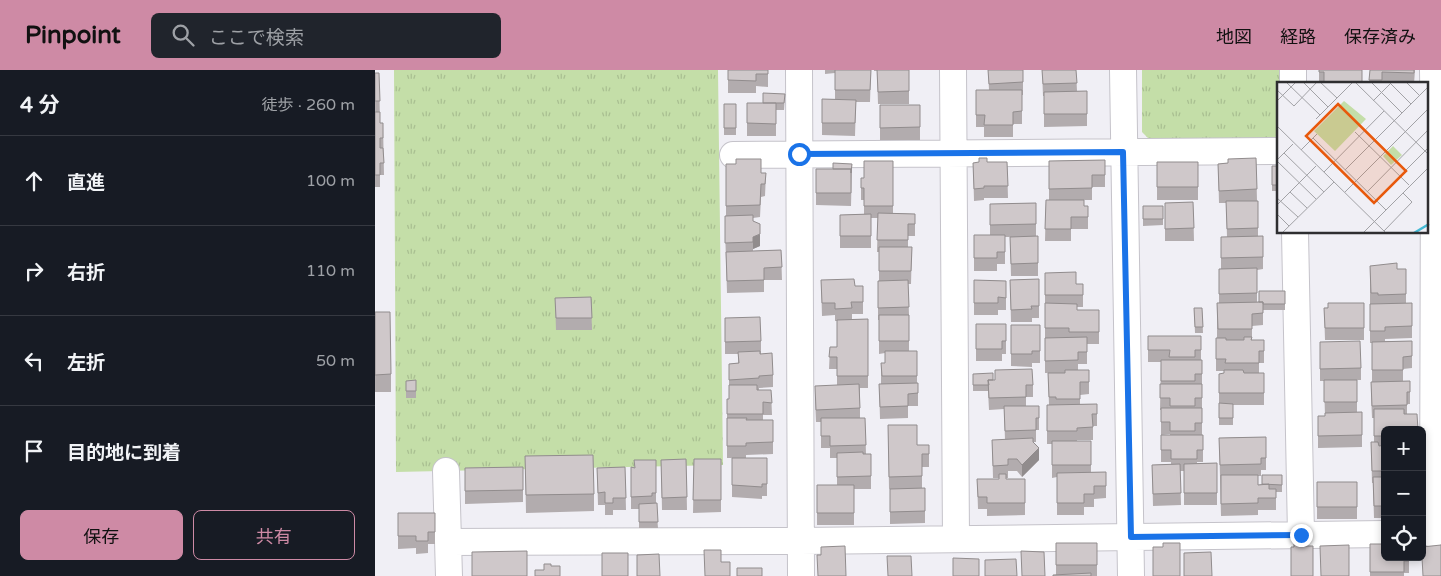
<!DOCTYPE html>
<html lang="ja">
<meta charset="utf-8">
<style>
:root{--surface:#171b24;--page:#20242c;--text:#f1f3f6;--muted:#9ea1a6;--line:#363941;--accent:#ce8aa5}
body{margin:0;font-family:"Varela Round","Noto Sans JP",sans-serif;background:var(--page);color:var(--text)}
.controls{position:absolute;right:15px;bottom:15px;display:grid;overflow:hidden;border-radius:8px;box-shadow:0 2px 8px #0003}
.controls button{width:45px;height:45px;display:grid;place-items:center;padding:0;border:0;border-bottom:1px solid var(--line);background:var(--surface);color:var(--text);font:25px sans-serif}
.stop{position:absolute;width:15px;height:15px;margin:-11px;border:4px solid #1a73e8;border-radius:50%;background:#fff}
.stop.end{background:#1a73e8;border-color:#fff;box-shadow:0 1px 5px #0008}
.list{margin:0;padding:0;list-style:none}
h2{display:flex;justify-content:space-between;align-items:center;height:65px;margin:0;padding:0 20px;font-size:21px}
h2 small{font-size:16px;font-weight:400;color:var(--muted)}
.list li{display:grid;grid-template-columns:32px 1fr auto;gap:15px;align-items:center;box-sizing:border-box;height:90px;padding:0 20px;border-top:1px solid var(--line)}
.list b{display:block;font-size:19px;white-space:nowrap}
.list em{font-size:16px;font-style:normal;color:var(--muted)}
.actions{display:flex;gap:10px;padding:15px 20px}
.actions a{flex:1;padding:11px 0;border:1px solid var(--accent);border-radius:8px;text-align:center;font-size:18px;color:var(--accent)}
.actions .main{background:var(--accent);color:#111}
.icon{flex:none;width:28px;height:28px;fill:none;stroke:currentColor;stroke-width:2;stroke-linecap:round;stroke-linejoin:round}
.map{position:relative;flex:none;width:1066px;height:506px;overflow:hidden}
header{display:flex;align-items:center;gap:30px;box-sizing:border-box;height:70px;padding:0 25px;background:var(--accent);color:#111}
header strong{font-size:24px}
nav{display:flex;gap:28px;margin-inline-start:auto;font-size:18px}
.search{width:350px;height:45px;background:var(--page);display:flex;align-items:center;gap:12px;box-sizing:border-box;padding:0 18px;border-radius:8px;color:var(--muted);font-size:19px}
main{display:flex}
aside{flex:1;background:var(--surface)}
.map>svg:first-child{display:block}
</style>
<header>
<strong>Pinpoint</strong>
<div class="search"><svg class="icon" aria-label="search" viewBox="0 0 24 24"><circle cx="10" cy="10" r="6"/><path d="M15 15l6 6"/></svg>ここで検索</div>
<nav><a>地図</a><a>経路</a><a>保存済み</a></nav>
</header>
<main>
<aside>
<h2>4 分<small>徒歩 · 260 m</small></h2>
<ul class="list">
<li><svg class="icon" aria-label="ahead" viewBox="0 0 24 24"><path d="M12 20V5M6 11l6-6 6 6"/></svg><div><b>直進</b></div><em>100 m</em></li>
<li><svg class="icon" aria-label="right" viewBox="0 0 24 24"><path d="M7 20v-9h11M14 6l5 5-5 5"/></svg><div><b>右折</b></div><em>110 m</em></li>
<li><svg class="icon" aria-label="left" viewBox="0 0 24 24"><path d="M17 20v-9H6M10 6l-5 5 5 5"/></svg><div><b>左折</b></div><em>50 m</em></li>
<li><svg class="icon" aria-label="arrive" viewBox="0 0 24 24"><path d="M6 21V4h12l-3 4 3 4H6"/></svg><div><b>目的地に到着</b></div></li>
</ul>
<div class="actions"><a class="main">保存</a><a>共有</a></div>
</aside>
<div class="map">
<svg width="1066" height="506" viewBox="0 0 1066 506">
<defs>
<pattern id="park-tufts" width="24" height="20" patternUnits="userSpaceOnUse" patternTransform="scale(1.25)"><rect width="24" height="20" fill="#c4dea8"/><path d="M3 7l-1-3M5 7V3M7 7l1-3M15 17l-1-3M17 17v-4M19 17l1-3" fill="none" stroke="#a9bf91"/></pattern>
</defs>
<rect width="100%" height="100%" fill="#f0eff5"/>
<path fill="url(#park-tufts)" d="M19,0H343L348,395L21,402Z
M767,0H907V14H904L903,62L900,68L774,69L767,62Z"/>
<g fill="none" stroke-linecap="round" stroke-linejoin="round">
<defs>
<path id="minor" d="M424,0L426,506
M578,0L581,469
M748,0L756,506
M918,0V14
M1058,0L1059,80L1058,464
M358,85L904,81
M920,162L926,465
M71,401L74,506
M73,472L426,471L1010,464"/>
</defs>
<use href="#minor" stroke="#c5c3ca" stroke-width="28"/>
<use href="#minor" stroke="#fff" stroke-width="26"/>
</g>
<path fill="#b2acae" d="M353,0H393V17L381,16V23H353Z
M450,0H496L495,32H481L480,66L447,65V29H460V3L450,4Z
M499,0H542H534V34H503L502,1H499Z
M613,0H648V25H647V54H638V67H609V57H601V20H614Z
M667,0H701L702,21H712V56L669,57V26H668Z
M944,0L987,14H944Z
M995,0H1040L1039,14H994Z
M0,3H4L5,53H8L9,105H5V117H0Z
M410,24L409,40H401V66H372V33H388Z
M349,34H361V65H349Z
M505,35H545V70H505Z
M881,88L882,131H883V166L888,187V199L882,200V232L910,221V240H888V255L877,256V270H889V293H884V303H889V335H858V355H844V304L849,303V301H841V268H842V233H844V199H846V167H852L851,133H844L843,94L853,93Z
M730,90V117H717V130H709V136H713V159H696V171H670L671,130H674V91Z
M518,91V143L540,144V166H533V177H537L536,214H533L534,245V281H542V313H543V336H533V348L505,349L504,314H506V293H510V283L504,284V250H503V223L504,211V182H502L503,148H496V178H465V145L489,144V130H486V118L489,108Z
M632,92L633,128H609V130L599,131L598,93Z
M782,92H823V130H782Z
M351,94L386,103H391L390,126L386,127L385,147L378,148V151L385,176L378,179V181L406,180L407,210H389V222L352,223L350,158L351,146Z
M477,94L476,136L441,135V99H458Z
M897,96H904V121H897Z
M818,132L819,171H790V133Z
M661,133V166H663V206H636L635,167H630V194H622V201H599V165H615V134Z
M768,136H788V155L768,156Z
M955,162H983V164H955Z
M995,196L1022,199H1031V233H1037V268L1010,269V271H1037V298L1028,299V311H1035V334H1032V344L1010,360V448H999L998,413H997L996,372H999V348H997L996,324V312H997V273H995Z
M670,203L701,214H708V237H702V240H724V274H712V294H703V300H714V324L705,325V334H722V356H718V370H702V371H716V402H731V428L719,429V437H709V445H682V407L677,408V374H672V335H674L673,303H690H670Z
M664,209V248H657V252H636L635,210Z
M446,210L480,216H488V244H477V249H493V318H485V348H490L491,384H496V419H479V455H442V415H462V388H455V378H446V352H441L440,328L462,315V299H454L455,277H462V251H460V245L447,246Z
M599,210L631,211V240H623V245H599Z
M216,227L217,260H181L180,228Z
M989,233V270H950L949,238Z
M819,238H827L828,263H820Z
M0,242L16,304V322H0Z
M350,248L386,271V284L398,305V317L384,318V320H396L397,345H388V350H398V384L371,385V388H392V426H387V429L357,427V388H352V329H354V294L363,293V284H350Z
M601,254H631V284H627V291H601Z
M636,255H665V293H657V297L636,296Z
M773,266H826V290H827V365H828V392H822V393H842V435H809V401H805L806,435L778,436L777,395L796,394V392H786V365H795V364L786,365V340H785L786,292H773Z
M945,272L986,298V310H982V342H987V377L943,378V346H950L949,311H945Z
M598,304L618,310L658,315V327H651V336H664V360H661V372H658L664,390L647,407L642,401H633V408H631V409H650V445L612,446V439H603L602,409H624V408H618L617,370H630L629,339L614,340L613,321H598Z
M41,310V328H31V311Z
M513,355L542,375H554V397H547V418H550V453L515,454V419H514Z
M891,367V400H886V406H883V415L887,414L907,405V422H901V440H883V445L846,446L844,368Z
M150,386L219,424V441L151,443Z
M311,389L312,440H287L286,390Z
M319,389H346V442L318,443Z
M281,390V433L283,458H264V439H256V397L259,398Z
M148,397V432L90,434V398Z
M250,397L251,440H238V445H230V435H223L222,398Z
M942,412H982V449H942Z
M23,443H60V474H53V483L41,484V478L23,479Z
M681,473H722V506H678L681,505Z
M995,474L1034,487V503H1029V506H995Z"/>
<path fill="#918c8d" d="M385,164V176L378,179V167Z
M664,378V390L647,407V395Z"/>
<path fill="#cfc8ca" stroke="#918c8d" d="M353,0H393V4H381V11L353,10Z
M460,0H496L495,20H460Z
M502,0H534V21L503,22Z
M613,0H648V12L614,14Z
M667,0H701L702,13L668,14Z
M944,0H987V14H949V2H944Z
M995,0H1039V3L1007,2V10H994Z
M0,3H4L5,31H0Z
M601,20H647V41L638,42V55H609L610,45H601Z
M712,21V44H669V22Z
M388,23L410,24L409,33H388Z
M447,29L481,30L480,53H447Z
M372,33H401V54L372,53Z
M349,34H361V58H349Z
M505,35H545V57L505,58Z
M0,42H5V53H8V68H5V78H8L9,93H5V105H0Z
M604,88H612V92H632L633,116H609V118L599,119L598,93L604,92Z
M881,88L882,119L844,121L843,94L853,93V89Z
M361,89H386V103H391L390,114H386L385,135L351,136V94H361Z
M730,90V105H717V118L674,119V91Z
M489,91H518V136H489V118H486V108H489Z
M782,92H823V117H782Z
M458,93L477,94L476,103V99H458Z
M897,96H904V115H897Z
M441,99H476V123H441Z
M671,130H709V136H713V147H696V159H670Z
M851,131H883V158L852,159Z
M818,132L819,158L790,159V133Z
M661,133V154L615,155V134Z
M768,136H788V149H768Z
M503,143L540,144V154H533V170H502Z
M496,144V166H465V145Z
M378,145V151L385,154V164L378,167V172L350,173V146Z
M599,165H630V182H622V188H599Z
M663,166V193L636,194L635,167Z
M888,166V187L846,188V167Z
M504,177H537L536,201H504Z
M406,180L407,197L389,198V210L352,211L351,182Z
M1022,193V199H1031V224L1003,225V223H996L995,196Z
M882,198V223L844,224V199Z
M701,202V214H708V225H670V203Z
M479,209L480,216H488V232H476L477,238L460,239V233H447L446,210Z
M664,209V236H656L657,239L636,240L635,210Z
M533,210L534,237L503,238V211Z
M599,210L631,211V228L623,227V233H599Z
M884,221H910V234H888V232H884Z
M216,227L217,248H181L180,228Z
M888,232V243L877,244V259H843L842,233Z
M670,233L702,234V240H724V262H694V258H670Z
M953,233H989V258H950L949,238H953Z
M1037,233V256L1010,257V261H995V234Z
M819,238H827L828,257H820Z
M0,242H15L16,304L0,305Z
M504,245H534V271H504Z
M385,247L386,271L350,272V248Z
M493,249V306H462V287H454L455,277H462V250Z
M601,254H631V271H627V279H601Z
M636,255H665V281H657V284H636Z
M773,266H826V280H820V287H794L795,280H773Z
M712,267V282H703V290L670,291V268Z
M869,267H877L876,270H889V281H884V293H850L851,289H841V268H851V270H869Z
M985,271L986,298L945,299V272Z
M1037,271V286L1028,287V300H997V272Z
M385,281V284L397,283L398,305L384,306V308L354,310V294L364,293L363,282Z
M510,281H542V306H507L506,293H510Z
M786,290H827V304H820V311H786Z
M657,299L658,315H651V327L614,328L613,310H620V300Z
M690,300H714V312H705V329H681V327H674L673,303H690Z
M849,300H868L869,303H889V323H844V304L849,303Z
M618,303V310H613L614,315H598V304Z
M41,310V321H31V311Z
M949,310H982V332H949Z
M1035,311V322H1032V335L997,336L996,312Z
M543,313V323L533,324V336L505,337L504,314Z
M484,314L485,338L441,340L440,316Z
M785,314H827V328H820V336H795V328H785Z
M354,315H382V320H396L397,333L388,332V344H352V329H354Z
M844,333L858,334V348H844Z
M722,334V344H717L718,357L702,358V361H672V335Z
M629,336H664V348H661V360L630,361Z
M786,338H827V353H820V361H795V352H786Z
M999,339H1029V344H1042L1043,360H1010V366H999Z
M987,342V365L943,366V346H950V343Z
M352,348H372L371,350H398V372L371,373V376H352Z
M446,348H490L491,375L455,376V366H446Z
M513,355H542V375H554V384H547V406L514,407Z
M786,365H828V380H822V389H796V380H786Z
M891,367V388H886V394L845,395L844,368Z
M658,368V372L664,378L647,395L642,389H633V395L618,396L617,370Z
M677,371H716V395H677Z
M996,372H1003L1004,376L1010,375V401H997Z
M488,382V384H496V406L462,407V383Z
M218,385L219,424L151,425L150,386Z
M357,388H392V414H387V417L357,415Z
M311,389L312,427L287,428L286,390Z
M319,389H346V430H318Z
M259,390H281V423H277V426L256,427V397L260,398Z
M842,393V423H809V394Z
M805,394L806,423L778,424L777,395Z
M148,397V420L90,421V398Z
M250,397L251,428H238V433H230V422L223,423L222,398Z
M731,402V416H719V424H709V433H682V403Z
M624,404H631V409H650V433H612V427H603L602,409H624Z
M846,405H883V415L894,414V419H901V428H883V433L846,434Z
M887,405H907V415L887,414Z
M998,407H1010V436H999Z
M942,412H982V437H942Z
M442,415H479V443H442Z
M550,418V441L515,442V419Z
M282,433L283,452H264V434Z
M23,443H60V462H53V471H41V466H23Z
M927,468L928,476H938V506H916V477H919V469Z
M681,473H722V495H681Z
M788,473H805V506H778V477H788Z
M995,474H1010V487H1034V491H1029V502H995Z
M974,475V506H946L945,476Z
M1066,475V506H1048L1047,487V477Z
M470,476L471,506H443L442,485H446V477Z
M329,480H346V492H355V506H330Z
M152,481V506H97V482Z
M646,481L669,482L670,506H647Z
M836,482L837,506H809V483Z
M227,483H253V506H227Z
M284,484L285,506H262V485Z
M512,486H536L537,506H513Z
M578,488L604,489V506H578Z
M641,489L642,506H610V490Z
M169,494H176V496H185V506H160V500H169Z
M362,498H387V506H362Z
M716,503V506H678V505Z"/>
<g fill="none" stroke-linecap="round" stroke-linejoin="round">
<path stroke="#1a73e8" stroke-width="6" d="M424,84L748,82L756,467L926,465"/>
</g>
<g transform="translate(902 12)">
<rect width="151" height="151" fill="#f0eff5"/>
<path d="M67,19L89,37L58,69L37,49ZM116,64L125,73L114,83L106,74Z" fill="#c4dea8"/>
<path fill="none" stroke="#43bad5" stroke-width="2.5" d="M137,151L152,142"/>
<path fill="none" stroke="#a2a2a6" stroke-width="1" d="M9,0L43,33M26,0L51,25M43,0L60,16M78,0L152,73M94,0L125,31M112,0L134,22M129,0L142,13M0,8L17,24L40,0M0,19L19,0M96,19L115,0M39,37L76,0M0,44L109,151M78,50L132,103M36,56L109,128M24,68L40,52M7,71L47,110M0,78L16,62M0,79L39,117M68,88L152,4M47,90L107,29M13,110L30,126M68,110L152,26M90,110L152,47M0,116L21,135M99,118L152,65M0,123L39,84M0,132L12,144M107,149L135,120L126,111M5,151L57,100M86,151L152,85"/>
<path fill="#e8590c" fill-opacity="0.15" stroke="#e8590c" stroke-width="2.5" d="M61,22L129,89L97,121L29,54Z"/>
<rect width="151" height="151" fill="none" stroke="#2e2e30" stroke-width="2.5"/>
</g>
</svg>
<div class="controls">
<button>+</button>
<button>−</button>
<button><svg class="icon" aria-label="locate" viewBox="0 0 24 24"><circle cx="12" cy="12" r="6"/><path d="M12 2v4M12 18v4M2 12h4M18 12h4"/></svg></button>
</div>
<div class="stop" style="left:424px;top:84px"></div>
<div class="stop end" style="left:926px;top:465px"></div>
</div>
</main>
